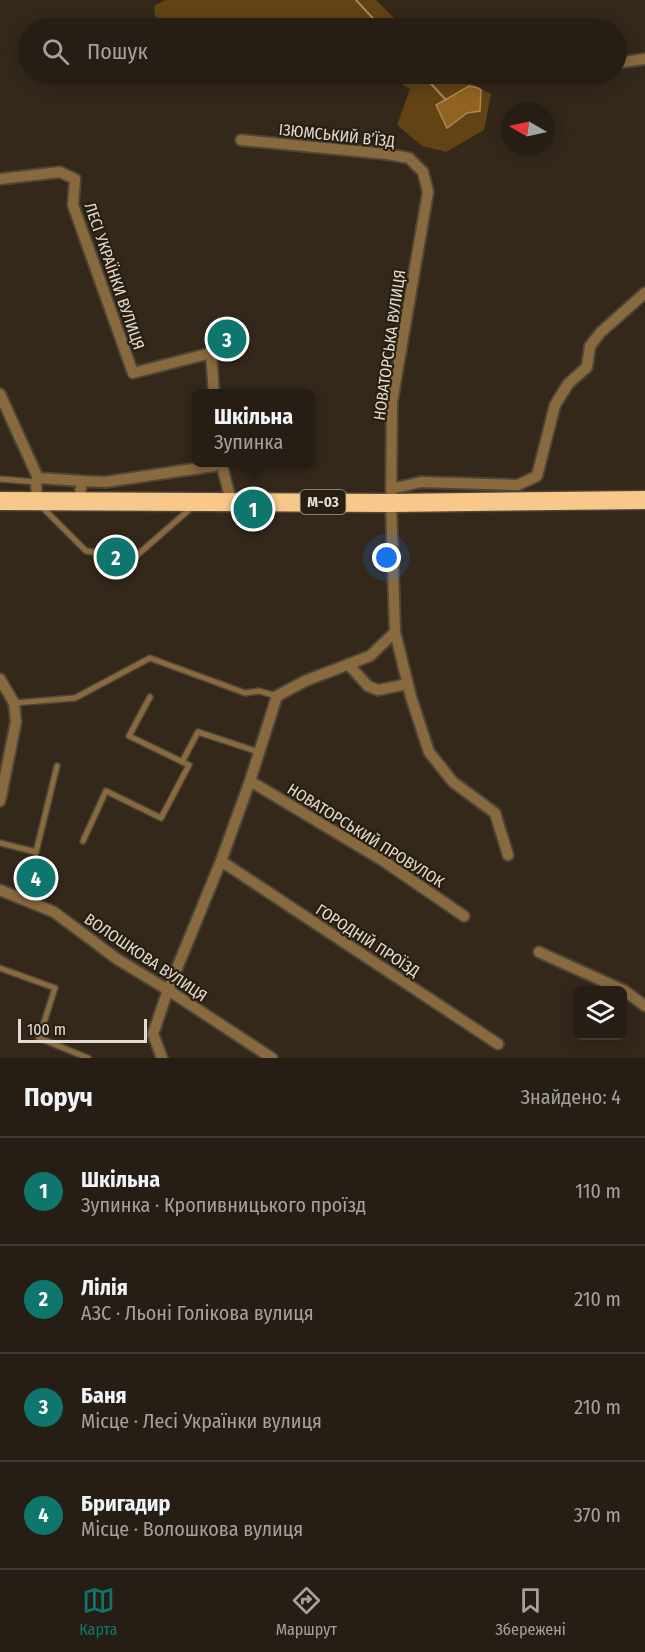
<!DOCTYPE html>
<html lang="uk">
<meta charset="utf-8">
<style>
:root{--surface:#261e14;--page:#2e271d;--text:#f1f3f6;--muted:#a4a2a0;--line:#423c34;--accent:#0f766e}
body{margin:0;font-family:"Fira Sans Condensed",sans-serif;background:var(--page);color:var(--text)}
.controls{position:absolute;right:18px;bottom:18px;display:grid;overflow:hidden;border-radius:9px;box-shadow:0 3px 15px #0003}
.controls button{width:54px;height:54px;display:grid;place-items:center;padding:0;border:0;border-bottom:2px solid var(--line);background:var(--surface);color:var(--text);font:30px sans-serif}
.compass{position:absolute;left:501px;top:102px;width:54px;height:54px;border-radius:50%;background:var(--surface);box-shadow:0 3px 15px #0003;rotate:279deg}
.scale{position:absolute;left:18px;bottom:15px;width:129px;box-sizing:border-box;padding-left:6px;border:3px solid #e2dbd2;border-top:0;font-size:16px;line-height:21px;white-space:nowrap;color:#e2dbd2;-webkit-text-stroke:4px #291f11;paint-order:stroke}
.you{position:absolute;left:387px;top:558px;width:21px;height:21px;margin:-15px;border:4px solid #fff;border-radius:50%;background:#1a73e8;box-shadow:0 0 0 9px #1a73e833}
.badge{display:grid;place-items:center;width:39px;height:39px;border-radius:50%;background:var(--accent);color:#fff;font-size:20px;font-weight:700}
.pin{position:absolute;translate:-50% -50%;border:3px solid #fff;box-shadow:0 2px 6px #0006}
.popup{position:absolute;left:192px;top:389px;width:123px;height:78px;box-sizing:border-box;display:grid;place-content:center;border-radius:9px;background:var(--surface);filter:drop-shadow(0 2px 4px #0005);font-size:20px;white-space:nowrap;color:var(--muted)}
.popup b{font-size:22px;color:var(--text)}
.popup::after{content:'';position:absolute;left:50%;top:100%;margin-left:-12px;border:12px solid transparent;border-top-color:var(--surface)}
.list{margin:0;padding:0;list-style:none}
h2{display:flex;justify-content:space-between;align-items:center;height:78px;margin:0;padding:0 24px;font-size:26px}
h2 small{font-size:20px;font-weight:400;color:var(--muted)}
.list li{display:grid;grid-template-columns:39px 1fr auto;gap:18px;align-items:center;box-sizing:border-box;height:108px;padding:0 24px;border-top:2px solid var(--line)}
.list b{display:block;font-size:22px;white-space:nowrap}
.list p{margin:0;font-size:20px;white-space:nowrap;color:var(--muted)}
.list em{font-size:20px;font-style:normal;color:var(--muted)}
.icon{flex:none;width:33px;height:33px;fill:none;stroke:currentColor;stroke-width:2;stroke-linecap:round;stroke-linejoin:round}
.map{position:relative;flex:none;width:645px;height:1058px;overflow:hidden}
.search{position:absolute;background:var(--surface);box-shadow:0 3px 15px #0003;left:18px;right:18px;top:18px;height:66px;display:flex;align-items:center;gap:15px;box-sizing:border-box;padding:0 21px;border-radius:33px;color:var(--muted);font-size:22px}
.sheet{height:510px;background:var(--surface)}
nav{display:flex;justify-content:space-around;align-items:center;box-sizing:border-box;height:84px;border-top:2px solid var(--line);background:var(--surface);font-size:16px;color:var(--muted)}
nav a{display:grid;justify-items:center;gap:3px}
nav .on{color:var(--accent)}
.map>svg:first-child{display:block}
</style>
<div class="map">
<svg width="645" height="1058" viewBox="0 0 645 1058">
<rect width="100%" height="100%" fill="#33281a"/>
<path fill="#624313" d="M165,0H376L404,28H170L155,16L154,6Z
M384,74H454L491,94L484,130L446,152L422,146L397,125L410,89Z"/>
<path fill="#906420" stroke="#a98855" stroke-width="1.5" d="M469,86L478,88L481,90L480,111L467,113L447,128L436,105Z"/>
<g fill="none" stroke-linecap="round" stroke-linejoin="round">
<path stroke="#a98855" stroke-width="2" d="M356,0L382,28
M422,74L446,100"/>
<defs>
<path id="lane" d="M0,479L36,482
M40,505L86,551L135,557L191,508
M14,703L75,698L150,658L245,693L259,691L277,696
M182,762L198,732L259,752
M83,841L106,791L161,818L189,765L129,736L150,697
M0,843L36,852L57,766
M0,968L55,988L39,1038L88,1058"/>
<path id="street" d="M616,63L645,59
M0,179L60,172L75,179L73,205L133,373L211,353L214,394
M0,394L38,478L36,482L37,501
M221,462L231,501
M38,478L82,481
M391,489L421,482L518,485L537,476L555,405L568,384L587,367L590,346L601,332L645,293
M79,501L82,481L105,482L214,466L216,462
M395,632L411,697L429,752L453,782L495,813L508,855
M348,664L368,686L378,690L408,684
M0,679L14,703L16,722L0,801
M250,781L382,860L464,916
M221,861L498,1044
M0,890L54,912L117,959L168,990L272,1058
M539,952L625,991L645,1006
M162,1058L153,1034L168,990L221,861L250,781L277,696L305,681L370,656L395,632L391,503L392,402L428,192L423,172L409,158L387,154L241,140"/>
<path id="highway" d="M0,501L391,503L645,500"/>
</defs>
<use href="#lane" stroke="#4f4537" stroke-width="8"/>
<use href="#street" stroke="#4f4537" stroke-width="14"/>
<use href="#highway" stroke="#4f4537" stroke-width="21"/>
<use href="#lane" stroke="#896a3f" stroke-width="5"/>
<use href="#street" stroke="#896a3f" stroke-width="10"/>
<use href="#highway" stroke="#f7c889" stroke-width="18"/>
</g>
<g text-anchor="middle" stroke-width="4.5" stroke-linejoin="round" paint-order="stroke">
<rect fill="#291f11" stroke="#aaa398" stroke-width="1.5" x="300.5" y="490" width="45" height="24" rx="4.5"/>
<g font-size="15" font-weight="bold" fill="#e2dbd2">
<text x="323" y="507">М-03</text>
</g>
<g font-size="16" fill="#e2dbd2" stroke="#291f11">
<text transform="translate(337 135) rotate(6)" y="6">ІЗЮМСЬКИЙ В’ЇЗД</text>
<text transform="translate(115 276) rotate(71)" y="6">ЛЕСІ УКРАЇНКИ ВУЛИЦЯ</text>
<text transform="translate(389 345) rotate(-82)" y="6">НОВАТОРСЬКА ВУЛИЦЯ</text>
<text transform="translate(366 835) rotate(32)" y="6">НОВАТОРСЬКИЙ ПРОВУЛОК</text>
<text transform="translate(368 940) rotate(33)" y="6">ГОРОДНІЙ ПРОЇЗД</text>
<text transform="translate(146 957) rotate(34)" y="6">ВОЛОШКОВА ВУЛИЦЯ</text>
</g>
</g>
</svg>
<div class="controls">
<button><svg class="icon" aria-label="layers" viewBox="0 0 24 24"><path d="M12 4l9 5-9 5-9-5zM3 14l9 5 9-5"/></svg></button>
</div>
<svg class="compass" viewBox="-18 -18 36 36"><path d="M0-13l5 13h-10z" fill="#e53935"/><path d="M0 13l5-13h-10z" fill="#a4a2a0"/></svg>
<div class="scale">100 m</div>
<div class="you"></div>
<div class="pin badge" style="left:253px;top:509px">1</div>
<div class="popup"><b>Шкільна</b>Зупинка</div>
<div class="pin badge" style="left:116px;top:557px">2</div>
<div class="pin badge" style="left:227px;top:339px">3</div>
<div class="pin badge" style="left:36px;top:878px">4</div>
<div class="search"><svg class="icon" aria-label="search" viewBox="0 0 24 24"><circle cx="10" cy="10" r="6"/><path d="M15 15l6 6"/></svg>Пошук</div>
</div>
<section class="sheet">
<h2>Поруч<small>Знайдено: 4</small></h2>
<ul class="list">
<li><span class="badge">1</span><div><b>Шкільна</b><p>Зупинка · Кропивницького проїзд</p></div><em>110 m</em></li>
<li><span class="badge">2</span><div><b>Лілія</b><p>АЗС · Льоні Голікова вулиця</p></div><em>210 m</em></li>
<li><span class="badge">3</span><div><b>Баня</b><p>Місце · Лесі Українки вулиця</p></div><em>210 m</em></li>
<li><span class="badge">4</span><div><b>Бригадир</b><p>Місце · Волошкова вулиця</p></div><em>370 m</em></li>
</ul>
</section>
<nav>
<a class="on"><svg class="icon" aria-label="map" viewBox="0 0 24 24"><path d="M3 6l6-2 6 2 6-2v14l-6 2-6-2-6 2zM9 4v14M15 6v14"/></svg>Карта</a>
<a><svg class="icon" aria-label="directions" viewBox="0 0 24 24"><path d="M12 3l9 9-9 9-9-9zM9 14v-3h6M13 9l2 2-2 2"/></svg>Маршрут</a>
<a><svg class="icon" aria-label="saved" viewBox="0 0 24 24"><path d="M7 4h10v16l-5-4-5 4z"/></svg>Збережені</a>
</nav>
